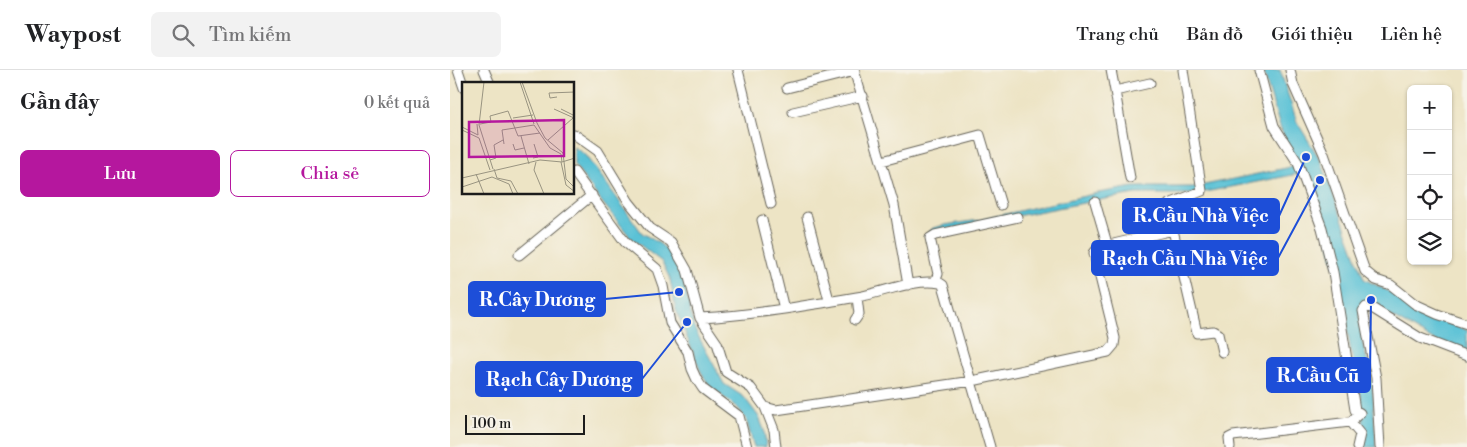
<!DOCTYPE html>
<html lang="vi">
<meta charset="utf-8">
<style>
:root{--surface:#fff;--page:#f2f2f2;--text:#202124;--muted:#757577;--line:#e0e0e0;--accent:#b5179e}
body{margin:0;font-family:"Libre Bodoni",serif;background:var(--page);color:var(--text)}
.controls{position:absolute;right:15px;top:15px;display:grid;overflow:hidden;border-radius:8px;box-shadow:0 1px 4px #0004}
.controls button{width:45px;height:45px;display:grid;place-items:center;padding:0;border:0;border-bottom:1px solid var(--line);background:var(--surface);color:var(--text);font:25px sans-serif}
.scale{position:absolute;left:15px;bottom:12px;width:120px;box-sizing:border-box;padding-left:5px;border:2px solid #1c1c1c;border-top:0;font-size:14px;line-height:18px;white-space:nowrap;color:#1c1c1c;-webkit-text-stroke:4px #f7f3e8;paint-order:stroke}
.list{margin:0;padding:0;list-style:none}
h2{display:flex;justify-content:space-between;align-items:center;height:65px;margin:0;padding:0 20px;font-size:21px}
h2 small{font-size:16px;font-weight:400;color:var(--muted)}
.actions{display:flex;gap:10px;padding:15px 20px}
.actions a{flex:1;padding:11px 0;border:1px solid var(--accent);border-radius:8px;text-align:center;font-size:18px;color:var(--accent)}
.actions .main{background:var(--accent);color:#fff}
.icon{flex:none;width:28px;height:28px;fill:none;stroke:currentColor;stroke-width:2;stroke-linecap:round;stroke-linejoin:round}
.map{position:relative;flex:none;width:1017px;height:377px;overflow:hidden}
header{display:flex;align-items:center;gap:30px;box-sizing:border-box;height:70px;padding:0 25px;background:var(--surface);border-bottom:1px solid var(--line)}
header strong{font-size:24px}
nav{display:flex;gap:28px;margin-inline-start:auto;font-size:18px}
.search{width:350px;height:45px;background:var(--page);display:flex;align-items:center;gap:12px;box-sizing:border-box;padding:0 18px;border-radius:8px;color:var(--muted);font-size:19px}
main{display:flex}
aside{flex:1;background:var(--surface)}
.map>svg:first-child{display:block}
</style>
<header>
<strong>Waypost</strong>
<div class="search"><svg class="icon" aria-label="search" viewBox="0 0 24 24"><circle cx="10" cy="10" r="6"/><path d="M15 15l6 6"/></svg>Tìm kiếm</div>
<nav><a>Trang chủ</a><a>Bản đồ</a><a>Giới thiệu</a><a>Liên hệ</a></nav>
</header>
<main>
<aside>
<h2>Gần đây<small>0 kết quả</small></h2>
<ul class="list">
</ul>
<div class="actions"><a class="main">Lưu</a><a>Chia sẻ</a></div>
</aside>
<div class="map">
<svg width="1017" height="377" viewBox="0 0 1017 377">
<rect width="100%" height="100%" fill="#f7f3e8"/>
<filter id="ink" filterUnits="userSpaceOnUse"><feTurbulence type="fractalNoise" baseFrequency=".02" numOctaves="2"/><feDisplacementMap in="SourceGraphic" scale="10" xChannelSelector="R" yChannelSelector="G"/><feConvolveMatrix kernelMatrix="1 2 1 2 8 2 1 2 1" color-interpolation-filters="sRGB"/></filter>
<filter id="wash" filterUnits="userSpaceOnUse"><feTurbulence type="fractalNoise" baseFrequency=".0096" numOctaves="4" result="noise"/><feDisplacementMap in="SourceGraphic" scale="20" xChannelSelector="R" yChannelSelector="G"/><feGaussianBlur stdDeviation="1.12" result="paint"/><feColorMatrix in="noise" values="0 0 0 0 0 0 0 0 0 0 0 0 0 0 0 0 0 1.4 0 .05"/><feComposite in="paint" operator="in"/></filter>
<g filter="url(#wash)">
<rect width="100%" height="100%" fill="#ede4c5"/>
<path fill="#59c1d6" stroke="#3a6e79" d="M813,0H830L847,52L871,91L914,209L942,223L966,242L1017,260V285L983,270L923,236L909,243L913,275L922,307L926,377H911L913,349L910,317L901,283L892,226L868,131L859,108L853,103L745,124H685L649,130L478,163L483,158L495,155L529,150L648,123L683,117H745L846,96L830,57Z
M124,77L134,84L154,110L192,163L210,174L224,186L233,207L244,258L274,314L294,327L309,347L314,360L316,377H304L296,349L289,339L260,317L250,300L226,240L220,209L212,192L181,168L152,132L124,95Z"/>
</g>
<g filter="url(#ink)">
<g fill="none" stroke-linecap="round" stroke-linejoin="round">
<defs>
<path id="street" d="M8,0L14,18
M34,0L40,14
M288,0L321,134
M404,0L444,135L458,215
M661,0L665,21
M809,0L824,56L848,93L872,158L883,202L905,340L910,343L900,352L910,364L907,377
M840,0L843,14L874,84L915,201L926,210L941,215L965,234L987,244L1017,254
M337,18L405,1
M343,42L413,26
M124,64L148,81L179,132L200,158L221,172L237,200L250,248L267,273L276,302L301,318L315,337L326,340L522,311L658,282L664,275L665,268L644,183L648,178L655,176L656,170L645,132
M432,91L530,65L551,135
M124,102L175,172L207,199L213,216L220,253L238,282L242,299L247,310L253,319L289,346L297,377
M680,108L665,21L700,13
M357,147L379,230
M312,150L334,239
M723,160L747,263L763,261L768,264L772,282
M655,176L723,160L719,134L752,121L733,0
M69,185L142,125
M485,212L488,204L480,168L485,165L568,147
M250,248C302,245 355,236 407,227C433,223 463,208 490,213L493,215L540,377
M405,250L409,244L407,227
M315,337L324,360L326,377
M780,377L779,368L783,366L900,352
M930,377L926,308L913,241L916,237L922,238L970,268L1017,286"/>
</defs>
<use href="#street" stroke="#656257" stroke-width="11"/>
<use href="#street" stroke="#fff" stroke-width="9"/>
</g>
</g>
<g transform="translate(12 12)">
<rect width="112" height="112" fill="#ede4c5"/>
<path fill="none" stroke="#999481" stroke-width="1" d="M22,0L17,43L31,87M58,0L72,42M60,0L75,41L83,56L101,71L104,97L113,106M95,15L88,16L87,11L113,10M92,27L112,36M99,27L113,34M51,36L71,33M18,42L29,40L28,34L46,29L56,54L78,51M0,45L16,53L15,42M0,48L17,56L28,88M59,54L67,82M86,58L111,36M42,62L40,48L72,43L88,66L99,72L100,80M51,62L53,68L62,66M71,76L76,75L72,62M28,78L34,76L32,63L41,58M74,80L72,88L82,112M99,80L104,103L113,110M32,87L35,96L49,99L56,112M14,92L22,112M0,96L78,78L100,80L113,76M0,105L30,95L47,102L51,112"/>
<path fill="#b5179e" fill-opacity="0.15" stroke="#b5179e" stroke-width="2.5" d="M102,38V74L7,75V40Z"/>
<rect width="112" height="112" fill="none" stroke="#1c1c1c" stroke-width="2.5"/>
</g>
<path fill="none" stroke="#1d4ed8" stroke-width="2" d="M856 87L829 146M870 110L828 188M229 222L155 229M921 230L920 305M237 252L192 309"/>
<g fill="#1d4ed8" stroke="#f7f3e8" stroke-width="2">
<circle cx="856" cy="87" r="5"/>
<circle cx="870" cy="110" r="5"/>
<circle cx="229" cy="222" r="5"/>
<circle cx="921" cy="230" r="5"/>
<circle cx="237" cy="252" r="5"/>
</g>
<g fill="#1d4ed8" stroke="#1d4ed8" stroke-width="2">
<rect x="673" y="129" width="156" height="34" rx="5"/>
<rect x="642" y="171" width="186" height="34" rx="5"/>
<rect x="19" y="212" width="136" height="34" rx="5"/>
<rect x="817" y="288" width="103" height="34" rx="5"/>
<rect x="26" y="292" width="166" height="34" rx="5"/>
</g>
<g font-size="19" text-anchor="middle" font-weight="bold" fill="#fff">
<text x="751" y="152">R.Cầu Nhà Việc</text>
<text x="735" y="195">Rạch Cầu Nhà Việc</text>
<text x="87" y="236">R.Cây Dương</text>
<text x="868" y="312">R.Cầu Cũ</text>
<text x="109" y="316">Rạch Cây Dương</text>
</g>
</svg>
<div class="controls">
<button>+</button>
<button>−</button>
<button><svg class="icon" aria-label="locate" viewBox="0 0 24 24"><circle cx="12" cy="12" r="6"/><path d="M12 2v4M12 18v4M2 12h4M18 12h4"/></svg></button>
<button><svg class="icon" aria-label="layers" viewBox="0 0 24 24"><path d="M12 4l9 5-9 5-9-5zM3 14l9 5 9-5"/></svg></button>
</div>
<div class="scale">100 m</div>
</div>
</main>
